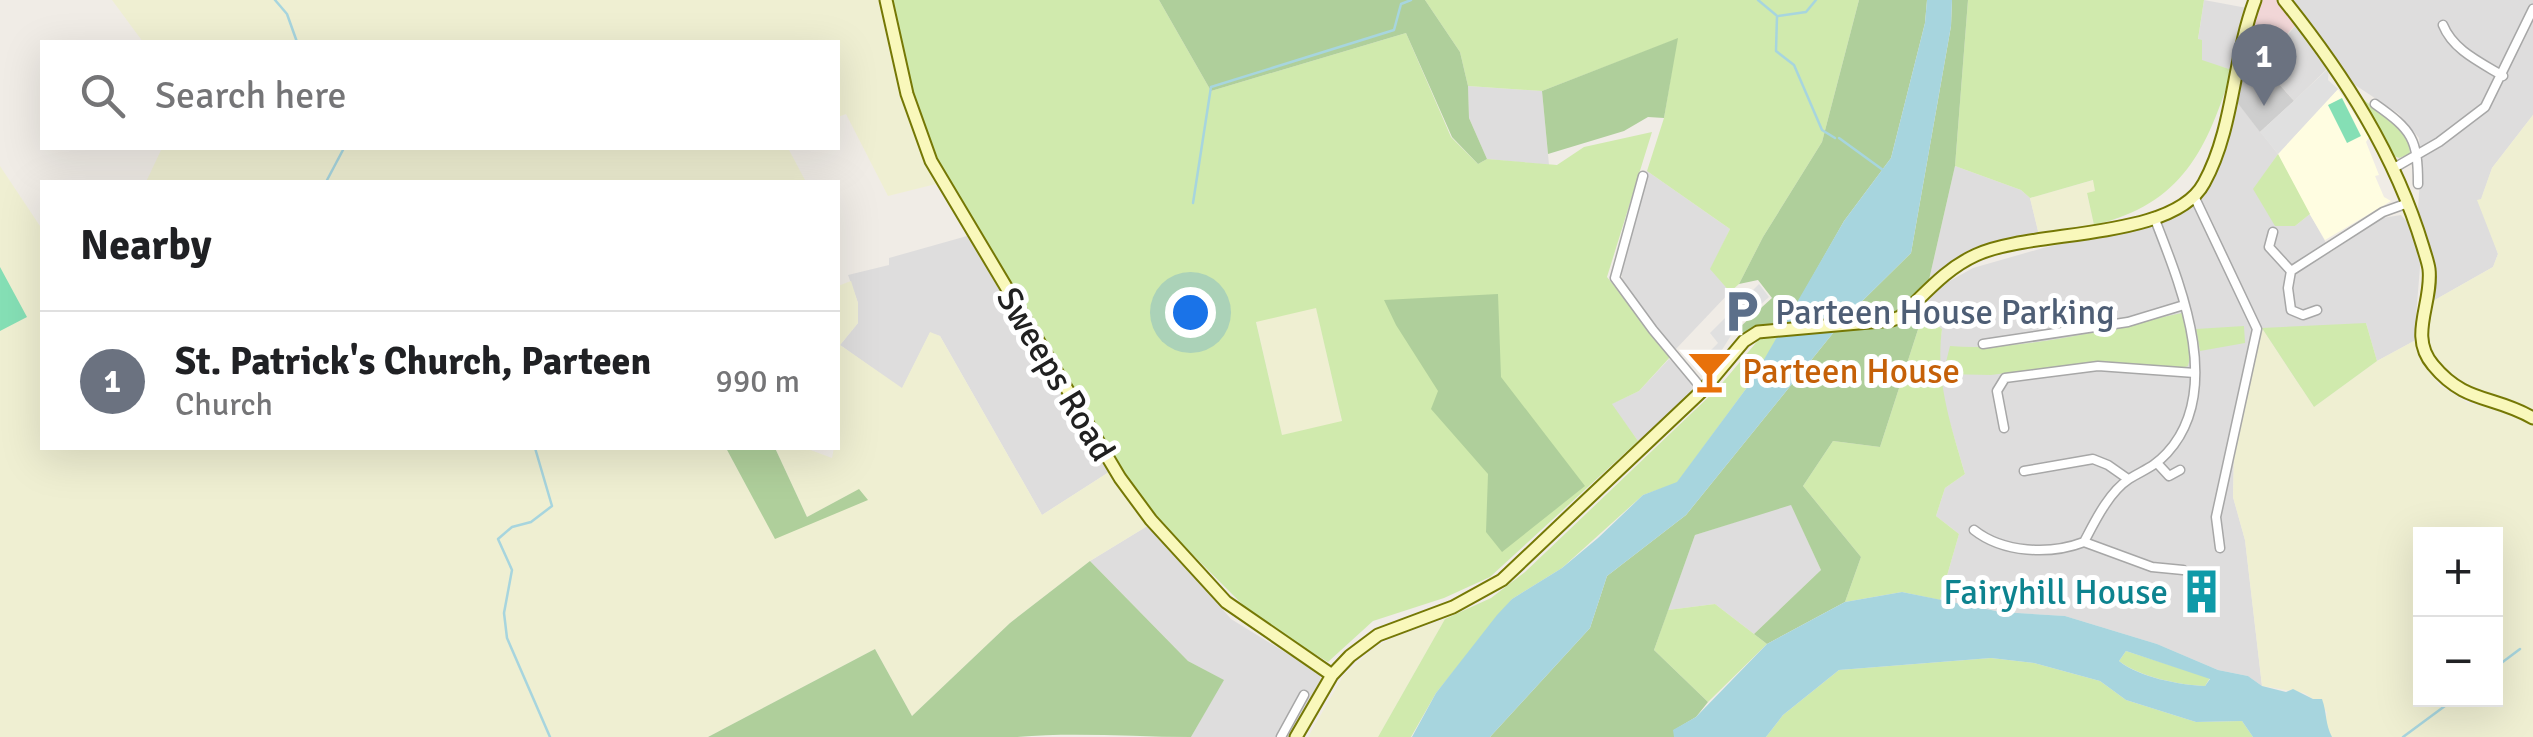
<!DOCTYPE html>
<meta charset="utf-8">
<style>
:root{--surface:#fff;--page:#f6f6f6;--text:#202124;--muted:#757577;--line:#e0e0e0;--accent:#ea580c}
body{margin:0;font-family:Signika,sans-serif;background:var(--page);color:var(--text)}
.controls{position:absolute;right:30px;bottom:30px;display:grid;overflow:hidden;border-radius:0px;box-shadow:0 10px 40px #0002}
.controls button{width:90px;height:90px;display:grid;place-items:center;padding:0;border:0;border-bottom:2px solid var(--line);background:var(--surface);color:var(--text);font:50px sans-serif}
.you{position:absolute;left:1190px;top:312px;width:35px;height:35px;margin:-25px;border:8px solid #fff;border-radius:50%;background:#1a73e8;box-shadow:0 0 0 15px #1a73e833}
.badge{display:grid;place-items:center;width:65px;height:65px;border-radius:50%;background:var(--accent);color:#fff;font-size:32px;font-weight:700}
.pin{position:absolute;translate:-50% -82px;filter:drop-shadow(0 2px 5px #0008)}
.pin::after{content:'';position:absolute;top:52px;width:35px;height:30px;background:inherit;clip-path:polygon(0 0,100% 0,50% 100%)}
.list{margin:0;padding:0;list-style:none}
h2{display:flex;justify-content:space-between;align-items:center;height:130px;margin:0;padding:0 40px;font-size:42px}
h2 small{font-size:32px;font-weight:400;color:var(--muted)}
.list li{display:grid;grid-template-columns:65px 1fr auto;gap:30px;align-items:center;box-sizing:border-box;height:140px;padding:0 40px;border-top:2px solid var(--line)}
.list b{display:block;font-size:38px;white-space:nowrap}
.list p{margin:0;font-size:32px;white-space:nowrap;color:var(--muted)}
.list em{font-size:32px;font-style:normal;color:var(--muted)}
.icon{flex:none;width:55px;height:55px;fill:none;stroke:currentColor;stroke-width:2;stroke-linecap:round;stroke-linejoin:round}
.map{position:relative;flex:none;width:2533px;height:737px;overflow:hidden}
.search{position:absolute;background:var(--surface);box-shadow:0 10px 40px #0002;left:40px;top:40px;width:800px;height:110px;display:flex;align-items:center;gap:25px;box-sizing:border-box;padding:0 35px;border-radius:0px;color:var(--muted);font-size:38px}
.panel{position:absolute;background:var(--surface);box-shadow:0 10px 40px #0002;left:40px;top:180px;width:800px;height:270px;border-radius:0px}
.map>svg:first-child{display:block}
</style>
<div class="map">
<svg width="2533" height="737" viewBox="0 0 2533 737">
<rect width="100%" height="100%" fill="#f0ece6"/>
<path fill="#dedddd" d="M2204,0L2247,8L2235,45L2232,70L2202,61V41L2198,40Z
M2290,0H2533V115L2492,168L2481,200L2498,254L2493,267L2433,301L2435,273L2418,209L2421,161L2419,138L2399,114L2343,77L2320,36Z
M2297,23L2327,69L2294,101L2264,66Z
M1468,86L1542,91L1549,165L1487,159L1469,118Z
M2236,101L2278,154L2254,189L2295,226L2310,214L2331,252L2382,218L2401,215L2409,224L2421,255L2414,341L2377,361L2366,323L2234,454L2233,497L2245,540L2262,686L2248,676L2218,670L2157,644L2065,616L2002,612L1940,600L1959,534L1936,516L1945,488L1965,474L1941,393L1938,358L1942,329L1916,308L1937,288L1973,268L2043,248L2105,234L2198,198L2212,181Z
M1955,166L2021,190L2030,198L2039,235L1974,251L1942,268L1929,280Z
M1647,171L1730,229L1711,269L1730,292L1675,350L1623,287L1621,265Z
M967,236L1109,472L1042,515L940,336L930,333L902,389L840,345L858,323V303L848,275L889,265V258Z
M1669,359L1696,382L1690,395L1638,441L1611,404L1639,391Z
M1791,504L1821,570L1754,634L1715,604L1668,610L1695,535Z
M1149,525L1231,619L1319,673L1321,680L1316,691L1290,737H1191L1223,680L1188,661L1090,561Z"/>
<path fill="#f1d6d7" d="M2261,0H2282L2299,21L2278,44V49L2264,66L2251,52L2249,43L2252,22Z"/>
<path fill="#fffde1" d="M2338,89L2369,137L2366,142L2379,175L2375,176L2384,197L2391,201L2325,240L2290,181L2278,154Z"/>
<path fill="#cecece" d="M2251,52L2294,101L2260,132L2236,101L2245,62Z"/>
<path fill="#efefd2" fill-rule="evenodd" d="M112,0H882L911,123L940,183L888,196L846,114L838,117V42H143Z
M2533,115V413L2514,402L2478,394L2460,385L2433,356L2425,328L2433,301L2493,267L2498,254L2477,200L2481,199L2492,168Z
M162,148H788L806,182H146Z
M0,166L42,229V448H726L775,538L859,489L807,517L775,448H805L832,458L834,448H838V286L851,281L858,303V323L840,345L902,388L930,332L940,336L1042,515L1109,472L1149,525L1090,561L1010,623L912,716L875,649L708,737H0Z
M2094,180L2095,192L2087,194L2094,225L2039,235L2030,198Z
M1316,307L1342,422L1282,435L1256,321Z
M2262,328L2314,407L2377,361L2414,341L2439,385L2468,403L2511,412L2533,424V737H2332L2325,724L2327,712L2313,699L2304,693L2262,686L2245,540L2233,497L2234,454ZM2420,534H2496V700H2420Z
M1445,619L1378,737H1308L1343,676L1374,648L1394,637Z"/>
<path fill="#d0eaad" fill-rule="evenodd" d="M889,0H1159L1211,91L1406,33L1451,137L1478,164L1487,159L1557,165L1584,147L1652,132L1607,277L1671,356L1639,391L1612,404L1638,441L1490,577L1444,598L1373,621L1328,662L1258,620L1149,511L1062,378L931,150L923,133ZM1316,308L1342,421L1282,435L1256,322Z
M1425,0H1859L1822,142L1763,237L1739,284L1730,292L1710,269L1730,229L1647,171L1664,118L1677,39L1542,91L1468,86L1460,52Z
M1968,0H2204L2198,39L2202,40V60L2232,70C2207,149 2183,204 2094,225L2087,193L2095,191L2093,180L2030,198L2021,190L1955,166Z
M2363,99C2381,115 2410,126 2410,154L2399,158L2394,156L2361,101Z
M2278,154L2310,214L2295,226H2275L2253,189Z
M2182,313L2191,353L2188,366L2179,369L2100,361L1991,375L1943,374L1950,346C2024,352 2110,328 2182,313Z
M1923,314L1942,329C1935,381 1951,425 1965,474L1945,488L1936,516L1959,534L1940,600L1902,592L1845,602L1861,557L1803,486L1833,441L1880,447Z
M2366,323L2377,361L2314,407L2262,328Z
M2244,326L2245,343L2200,351L2196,329Z
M1782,332L1751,382L1677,483L1643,495L1562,568L1512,599L1436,693L1411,737H1378L1445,619L1491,598L1525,572L1718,388L1760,338Z
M1715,604L1767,644L1708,702L1654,650L1668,610Z
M2126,651L2210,678L2205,686C2179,685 2140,677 2119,661Z
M1991,658L2034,663L2100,681L2126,700L2196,722L2242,721L2253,737H1766L1783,715L1839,670Z"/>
<path fill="#afcf9b" d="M1159,0H1425L1460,52L1468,86L1469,118L1487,159L1478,164L1452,137L1406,33L1211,91Z
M1859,0H1927L1925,23L1891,158L1844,221L1785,325H1758L1743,333L1740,327L1772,298L1758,280L1739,284L1763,237L1822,142Z
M1952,0H1968L1955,166L1929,280L1912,304L1923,314L1880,447L1833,441L1803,486L1861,557L1845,602L1767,644L1754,634L1821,570L1791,505L1695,535L1654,650L1708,702L1696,717L1674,730V737H1490L1590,628L1607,576L1686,515L1846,317L1911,253L1951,26Z
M1678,38L1664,118L1648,117L1624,131L1548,154L1542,91Z
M1498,294L1501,377L1585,486L1502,552L1486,532L1488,474L1431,409L1438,391L1396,325L1384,300Z
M726,448H775L807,517L859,489L868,500L775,539Z
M1090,561L1188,661L1224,680L1191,737C1133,737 1075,732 1017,737H708L875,649L912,716L1010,623Z"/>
<path fill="#85dfb5" d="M2342,98L2361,136L2347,143L2328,105Z
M0,267L27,317L0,331Z"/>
<path fill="#e0e0e0" d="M2329,68L2328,80L2338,89L2278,154L2260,132Z
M1759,284L1769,297L1737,326L1715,361L1709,352L1718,343L1710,333Z"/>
<path fill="#a7d5de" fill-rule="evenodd" d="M1927,0H1952L1951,26L1911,253L1846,317L1686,515L1607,576L1590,628L1490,737H1412L1436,693L1497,615L1512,599L1562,568L1598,538L1643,495L1677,482L1751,382L1844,221L1891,158L1925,23Z
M1902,592L2001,612L2065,616L2157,644L2218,670L2248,676L2262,686L2286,692L2293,689L2313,699H2322C2327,713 2325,724 2332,737H2253L2242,721L2196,722L2126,700L2100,681L2034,663L1991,658L1839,670L1783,715L1766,737H1674L1673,730L1696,717L1767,644L1845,602ZM2126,651L2210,679L2205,686C2179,685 2139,677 2119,661Z"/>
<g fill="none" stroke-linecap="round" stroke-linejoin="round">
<path stroke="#a7d5de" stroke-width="2.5" d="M275,0L287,14L297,42
M1758,0L1776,15
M1777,16L1776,51L1794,65L1822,130L1835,138
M1778,16L1806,12L1816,0
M1839,138L1883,170
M326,182L344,148
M1193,203L1211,87L1394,30L1401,4L1411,0
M535,448L552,506L531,522L512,527L498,539L512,570L504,613L507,638L550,737
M2496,667L2520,649
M2403,737L2453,700"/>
<defs>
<path id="street" d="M2443,25C2453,50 2480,62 2503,76
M2375,104C2412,130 2418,139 2418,184
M2394,168L2439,142L2485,107L2533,9
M1643,176L1615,278L1653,330L1703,390
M2194,196L2257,329L2216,517L2220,548
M2273,232L2269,247L2291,271
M2317,310L2303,315L2291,310L2288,288L2291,271L2383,212L2408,203
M1983,344L2128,322L2184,305
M2004,428L1997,391L2005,378L2098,366L2195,373
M2157,463L2169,476L2180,470
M2024,471L2093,459L2108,465L2128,479
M1974,530C2003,553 2050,555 2084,542C2095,521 2109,492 2129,479C2145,469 2153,468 2167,453C2225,390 2180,284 2154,217
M2084,542L2152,567L2183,570
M1281,737L1304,695"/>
<path id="secondary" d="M886,0L907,94L931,161L1120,478L1151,520L1226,602L1332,675
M2284,0C2344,75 2395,154 2423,247C2425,254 2428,262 2429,269C2433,303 2408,336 2433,365C2465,404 2494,395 2533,418
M1296,737L1332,675L1350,656L1378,635L1453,607L1502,580L1703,390L1744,341L1758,332L1892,320L1900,317C1925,294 1945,269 1976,255C2031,229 2173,241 2204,183C2234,129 2233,58 2255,0"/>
</defs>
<use href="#street" stroke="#a7a7a7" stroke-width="11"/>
<use href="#secondary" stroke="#757805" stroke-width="15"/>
<use href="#street" stroke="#fff" stroke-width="8"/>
<use href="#secondary" stroke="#f9f8bb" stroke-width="11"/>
</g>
<defs>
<symbol id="parking-bare" viewBox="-9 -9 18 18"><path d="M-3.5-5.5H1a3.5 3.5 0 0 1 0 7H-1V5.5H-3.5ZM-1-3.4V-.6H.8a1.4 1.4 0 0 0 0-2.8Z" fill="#5c6f8a" stroke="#fff" stroke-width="2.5" paint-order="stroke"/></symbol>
<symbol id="bar-bare" viewBox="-9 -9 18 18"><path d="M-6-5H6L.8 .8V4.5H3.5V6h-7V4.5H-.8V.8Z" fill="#e8710a" stroke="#fff" stroke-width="2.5" paint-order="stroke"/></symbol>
<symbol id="building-bare" viewBox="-9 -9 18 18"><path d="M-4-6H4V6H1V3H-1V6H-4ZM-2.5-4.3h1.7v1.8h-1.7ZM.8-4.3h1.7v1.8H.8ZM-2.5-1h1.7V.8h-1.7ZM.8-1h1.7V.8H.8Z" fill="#0f9aa8" stroke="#fff" stroke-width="2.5" paint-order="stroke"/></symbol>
</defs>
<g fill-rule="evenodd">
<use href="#parking-bare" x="1710" y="280" width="63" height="63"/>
<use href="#bar-bare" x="1678" y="340" width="63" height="63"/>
<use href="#building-bare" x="2170" y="560" width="63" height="63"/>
</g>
<g text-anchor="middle" stroke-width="10" stroke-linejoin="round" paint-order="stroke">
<g font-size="35" fill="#4e5e75" stroke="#fff" text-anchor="start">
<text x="1775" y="324">Parteen House Parking</text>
</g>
<g font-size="35" fill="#c56008" stroke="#fff" text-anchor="start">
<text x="1742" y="383">Parteen House</text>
</g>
<g font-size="35" fill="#202020" stroke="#fff">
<text transform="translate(1056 374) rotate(59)" y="12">Sweeps Road</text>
</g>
<g font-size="35" fill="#0d838f" stroke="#fff" text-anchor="end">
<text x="2168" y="604">Fairyhill House</text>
</g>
</g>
</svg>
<div class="controls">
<button>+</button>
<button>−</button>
</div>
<div class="you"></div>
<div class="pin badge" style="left:2264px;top:106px;background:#6b7280">1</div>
<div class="search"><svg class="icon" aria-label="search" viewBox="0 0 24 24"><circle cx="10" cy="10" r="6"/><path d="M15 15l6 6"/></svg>Search here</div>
<section class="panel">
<h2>Nearby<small></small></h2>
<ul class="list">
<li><span class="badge" style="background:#6b7280">1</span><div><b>St. Patrick's Church, Parteen</b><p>Church</p></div><em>990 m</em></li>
</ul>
</section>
</div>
